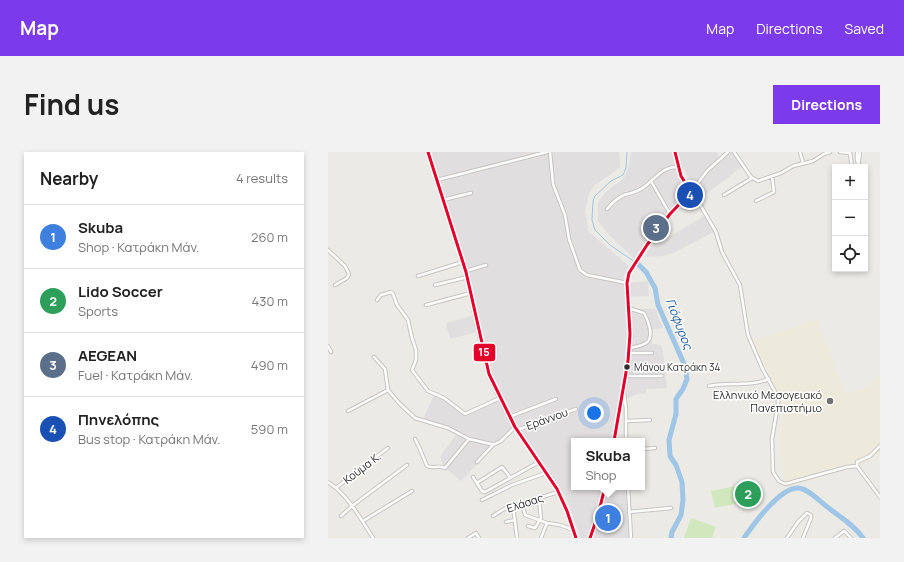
<!DOCTYPE html>
<meta charset="utf-8">
<style>
:root{--surface:#fff;--page:#f2f2f2;--text:#222;--muted:#767676;--line:#e0e0e0;--accent:#7c3aed}
body{margin:0;font-family:Manrope,sans-serif;background:var(--page);color:var(--text)}
.controls{position:absolute;right:12px;top:12px;display:grid;overflow:hidden;border-radius:0px;box-shadow:0 2px 6px #0003}
.controls button{width:36px;height:36px;display:grid;place-items:center;padding:0;border:0;border-bottom:1px solid var(--line);background:var(--surface);color:var(--text);font:20px sans-serif}
.you{position:absolute;left:266px;top:261px;width:14px;height:14px;margin:-10px;border:3px solid #fff;border-radius:50%;background:#1a73e8;box-shadow:0 0 0 6px #1a73e833}
.badge{display:grid;place-items:center;width:26px;height:26px;border-radius:50%;background:var(--accent);color:#fff;font-size:13px;font-weight:700}
.pin{position:absolute;translate:-50% -50%;border:2px solid #fff;box-shadow:0 1px 4px #0006}
.popup{position:absolute;left:243px;top:286px;width:74px;height:52px;box-sizing:border-box;display:grid;place-content:center;border-radius:0px;background:var(--surface);filter:drop-shadow(0 1px 3px #0005);font-size:13px;white-space:nowrap;color:var(--muted)}
.popup b{font-size:15px;color:var(--text)}
.popup::after{content:'';position:absolute;left:50%;top:100%;margin-left:-8px;border:8px solid transparent;border-top-color:var(--surface)}
.list{margin:0;padding:0;list-style:none}
h2{display:flex;justify-content:space-between;align-items:center;height:52px;margin:0;padding:0 16px;font-size:17px}
h2 small{font-size:13px;font-weight:400;color:var(--muted)}
.list li{display:grid;grid-template-columns:26px 1fr auto;gap:12px;align-items:center;box-sizing:border-box;height:64px;padding:0 16px;border-top:1px solid var(--line)}
.list b{display:block;font-size:15px;white-space:nowrap}
.list p{margin:0;font-size:13px;white-space:nowrap;color:var(--muted)}
.list em{font-size:13px;font-style:normal;color:var(--muted)}
.icon{flex:none;width:22px;height:22px;fill:none;stroke:currentColor;stroke-width:2;stroke-linecap:round;stroke-linejoin:round}
.map{position:relative;flex:none;width:552px;height:386px;overflow:hidden;border-radius:0px}
header{display:flex;align-items:center;gap:24px;box-sizing:border-box;height:56px;padding:0 20px;background:var(--accent);color:#fff}
header strong{font-size:19px}
nav{display:flex;gap:22px;margin-inline-start:auto;font-size:14px}
.intro{display:flex;align-items:center;justify-content:space-between;box-sizing:border-box;height:96px;padding:0 24px}
h1{margin:0;font-size:28px}
.button{padding:10px 18px;border-radius:0px;background:var(--accent);color:#fff;font-size:14px;font-weight:700}
main{display:flex;gap:24px;padding:0 24px}
aside{flex:1;background:var(--surface);border-radius:0px;box-shadow:0 2px 6px #0003}
.map>svg:first-child{display:block}
</style>
<header>
<strong>Map</strong>
<nav><a>Map</a><a>Directions</a><a>Saved</a></nav>
</header>
<div class="intro"><h1>Find us</h1><a class="button">Directions</a></div>
<main>
<aside>
<h2>Nearby<small>4 results</small></h2>
<ul class="list">
<li><span class="badge" style="background:#3f7fe0">1</span><div><b>Skuba</b><p>Shop · Κατράκη Μάν.</p></div><em>260 m</em></li>
<li><span class="badge" style="background:#2e9e5b">2</span><div><b>Lido Soccer</b><p>Sports</p></div><em>430 m</em></li>
<li><span class="badge" style="background:#5c6f8a">3</span><div><b>AEGEAN</b><p>Fuel · Κατράκη Μάν.</p></div><em>490 m</em></li>
<li><span class="badge" style="background:#1a4fb4">4</span><div><b>Πηνελόπης</b><p>Bus stop · Κατράκη Μάν.</p></div><em>590 m</em></li>
</ul>
</aside>
<div class="map">
<svg width="552" height="386" viewBox="0 0 552 386">
<rect width="100%" height="100%" fill="#ebeae5"/>
<path fill="#e0dedf" d="M103,0H291L292,15L286,20L267,33L261,41L257,59L260,76L259,78L301,114L296,122L295,133H300V131L320,129L321,144L297,145V156L327,157L335,176L325,177L324,192L333,193L335,201L339,236L318,237V241L310,242L291,250L283,289H246V335H297L301,386H252L243,358L236,342L188,272L173,287L164,294H166L133,329L116,315L112,305L130,280L95,267L106,243L118,249L133,261L139,263L174,246L162,218L153,179L122,187L118,171L150,162L138,109L114,40Z
M303,0H344L349,21L358,36V40L357,44L344,58L307,107L282,84L270,69V50L278,40L296,26L301,14Z
M349,0H389L392,9L402,0H404L415,14L373,46L351,10Z
M376,64L386,80L345,101L335,104L316,105L331,84L336,88Z"/>
<path fill="#edeadb" d="M489,168L518,242L540,235L552,222V300L540,310L458,335L454,315L453,280L456,256L425,188Z"/>
<path fill="#d1e8bf" d="M426,327L431,353L414,356L409,331Z
M408,334L411,351L387,356L383,339Z
M363,366L388,375L384,386H356Z"/>
<g fill="none" stroke-linecap="round" stroke-linejoin="round">
<path stroke="#9fc6e6" stroke-width="1" d="M299,0L298,16L295,23L283,29L267,44L265,49L264,68L267,78L282,93L307,110"/>
<path stroke="#9fc6e6" stroke-width="5" d="M308,110L318,120L327,136L330,153L357,214L359,227L355,237L348,247V262L341,288L342,304L348,313L354,330L355,348L353,363L344,380L343,386
M416,386C425,373 453,334 471,336C482,338 490,348 498,354C511,364 526,373 535,386"/>
<defs>
<path id="street" d="M222,0L225,32L237,63L241,87L252,118L259,123L299,131
M400,0L379,19L363,40L370,49L388,80L394,100L412,133L420,183L435,218L450,245V252L444,287L445,320L451,329L457,332L519,315L529,314
M406,0L423,25L430,29L453,21L465,14L485,9L496,2L502,0
M472,0L475,11
M512,0L522,1L524,15
M529,0V8L530,11
M530,15L532,0
M109,28L219,0
M323,29L342,62
M396,43L424,26
M115,48L143,41
M428,49L446,40L444,24
M279,57C284,51 289,46 296,43C303,41 310,40 316,35C327,27 335,14 350,15
M0,98L17,114L21,122L19,126L7,133
M138,119L158,113
M90,124L135,110
M107,133L140,125
M49,148L53,143L63,140L65,142L69,153L75,161L80,168L84,186L88,198V208L84,218L100,239L116,246L137,262L172,246
M98,153L143,141
M300,156L316,161C320,168 327,185 318,191C313,194 307,195 302,196
M0,194L3,200
M301,201H324
M46,205L57,217L60,238L71,251L87,266L120,276L141,287L163,292H167L173,289L187,275
M298,224H334
M381,234C401,230 421,235 441,227
M296,242L298,257V289
M20,259L60,238
M181,265L228,247
M298,269L322,268
M189,278L248,257
M87,287L91,295L99,314C105,317 110,313 117,316L141,287
M314,297L327,296
M149,310L165,293
M529,314L552,345
M529,314V310L542,304L552,294
M145,325L154,339L157,340L211,310
M0,330C21,344 32,366 45,386
M149,331L174,315L182,325
M300,335L303,386
M8,336L36,314L60,296
M154,348L184,333L218,321
M194,352L197,363L219,371L232,373L245,378
M185,354L189,386
M301,360L343,356
M13,364L24,354L79,313
M165,364L176,357L230,340
M35,369L84,339
M178,370L187,368
M200,374L207,376L213,366L211,347
M140,386L148,381L151,386
M213,386L219,371
M459,386L470,370L479,361L483,363V366L475,386
M507,386L516,379L523,386"/>
<path id="secondary" d="M100,0L138,120L156,204L161,222L172,246L187,275L229,337L239,359L248,386
M286,289L300,209L302,182L299,131L301,121L319,93L342,62L363,40L353,24L347,0
M262,386L270,363L277,335"/>
</defs>
<use href="#street" stroke="#c6c5c4" stroke-width="4.5"/>
<use href="#secondary" stroke="#c6c5c4" stroke-width="5.5"/>
<use href="#street" stroke="#fcfcfb" stroke-width="2.5"/>
<use href="#secondary" stroke="#fcfcfb" stroke-width="3.5"/>
<defs>
<path id="bus-1" d="M100,0L138,120L161,222L187,275L229,337L239,359L248,386
M286,289L300,209L302,182L299,131L301,121L319,93L342,62L363,40L353,24L347,0
M262,386L270,363L277,335"/>
</defs>
<use href="#bus-1" stroke="#fff" stroke-width="6"/>
<use href="#bus-1" stroke="#e4002b" stroke-width="3"/>
</g>
<circle fill="#2e2e2e" stroke="#fff" stroke-width="1.5" cx="299" cy="215" r="3.5"/>
<circle fill="#70706e" stroke="#fff" stroke-width="1.5" cx="502" cy="249" r="4"/>
<g text-anchor="middle" stroke-width="3" stroke-linejoin="round" paint-order="stroke">
<g font-size="10" fill="#2e2e2e" stroke="#fff" text-anchor="start">
<text x="306" y="219">Μάνου Κατράκη 34</text>
</g>
<g font-size="11" fill="#2e2e2e" stroke="#fff" text-anchor="end">
<text x="494" y="247">Ελληνικό Μεσογειακό<tspan x="494" dy="13">Πανεπιστήμιο</tspan></text>
</g>
<g font-size="11" fill="#2e2e2e" stroke="#fff">
<text transform="translate(219 267) rotate(-20)" y="4">Εράννου</text>
<text transform="translate(34 316) rotate(-37)" y="4">Κούμα Κ.</text>
<text transform="translate(197 351) rotate(-18)" y="4">Ελάσας</text>
</g>
<g font-size="12" font-style="italic" fill="#185398" stroke="#fff">
<text transform="translate(351 172) rotate(69)" y="4">Γιόφυρος</text>
</g>
</g>
<rect stroke="#fff" stroke-width="1.5" x="145" y="191" width="23" height="19" rx="4" fill="#e4002b"/>
<g font-size="11" text-anchor="middle" font-weight="bold" fill="#fff">
<text x="156" y="204">15</text>
</g>
</svg>
<div class="controls">
<button>+</button>
<button>−</button>
<button><svg class="icon" aria-label="locate" viewBox="0 0 24 24"><circle cx="12" cy="12" r="6"/><path d="M12 2v4M12 18v4M2 12h4M18 12h4"/></svg></button>
</div>
<div class="you"></div>
<div class="pin badge" style="left:280px;top:366px;background:#3f7fe0">1</div>
<div class="popup"><b>Skuba</b>Shop</div>
<div class="pin badge" style="left:420px;top:342px;background:#2e9e5b">2</div>
<div class="pin badge" style="left:328px;top:76px;background:#5c6f8a">3</div>
<div class="pin badge" style="left:362px;top:43px;background:#1a4fb4">4</div>
</div>
</main>
